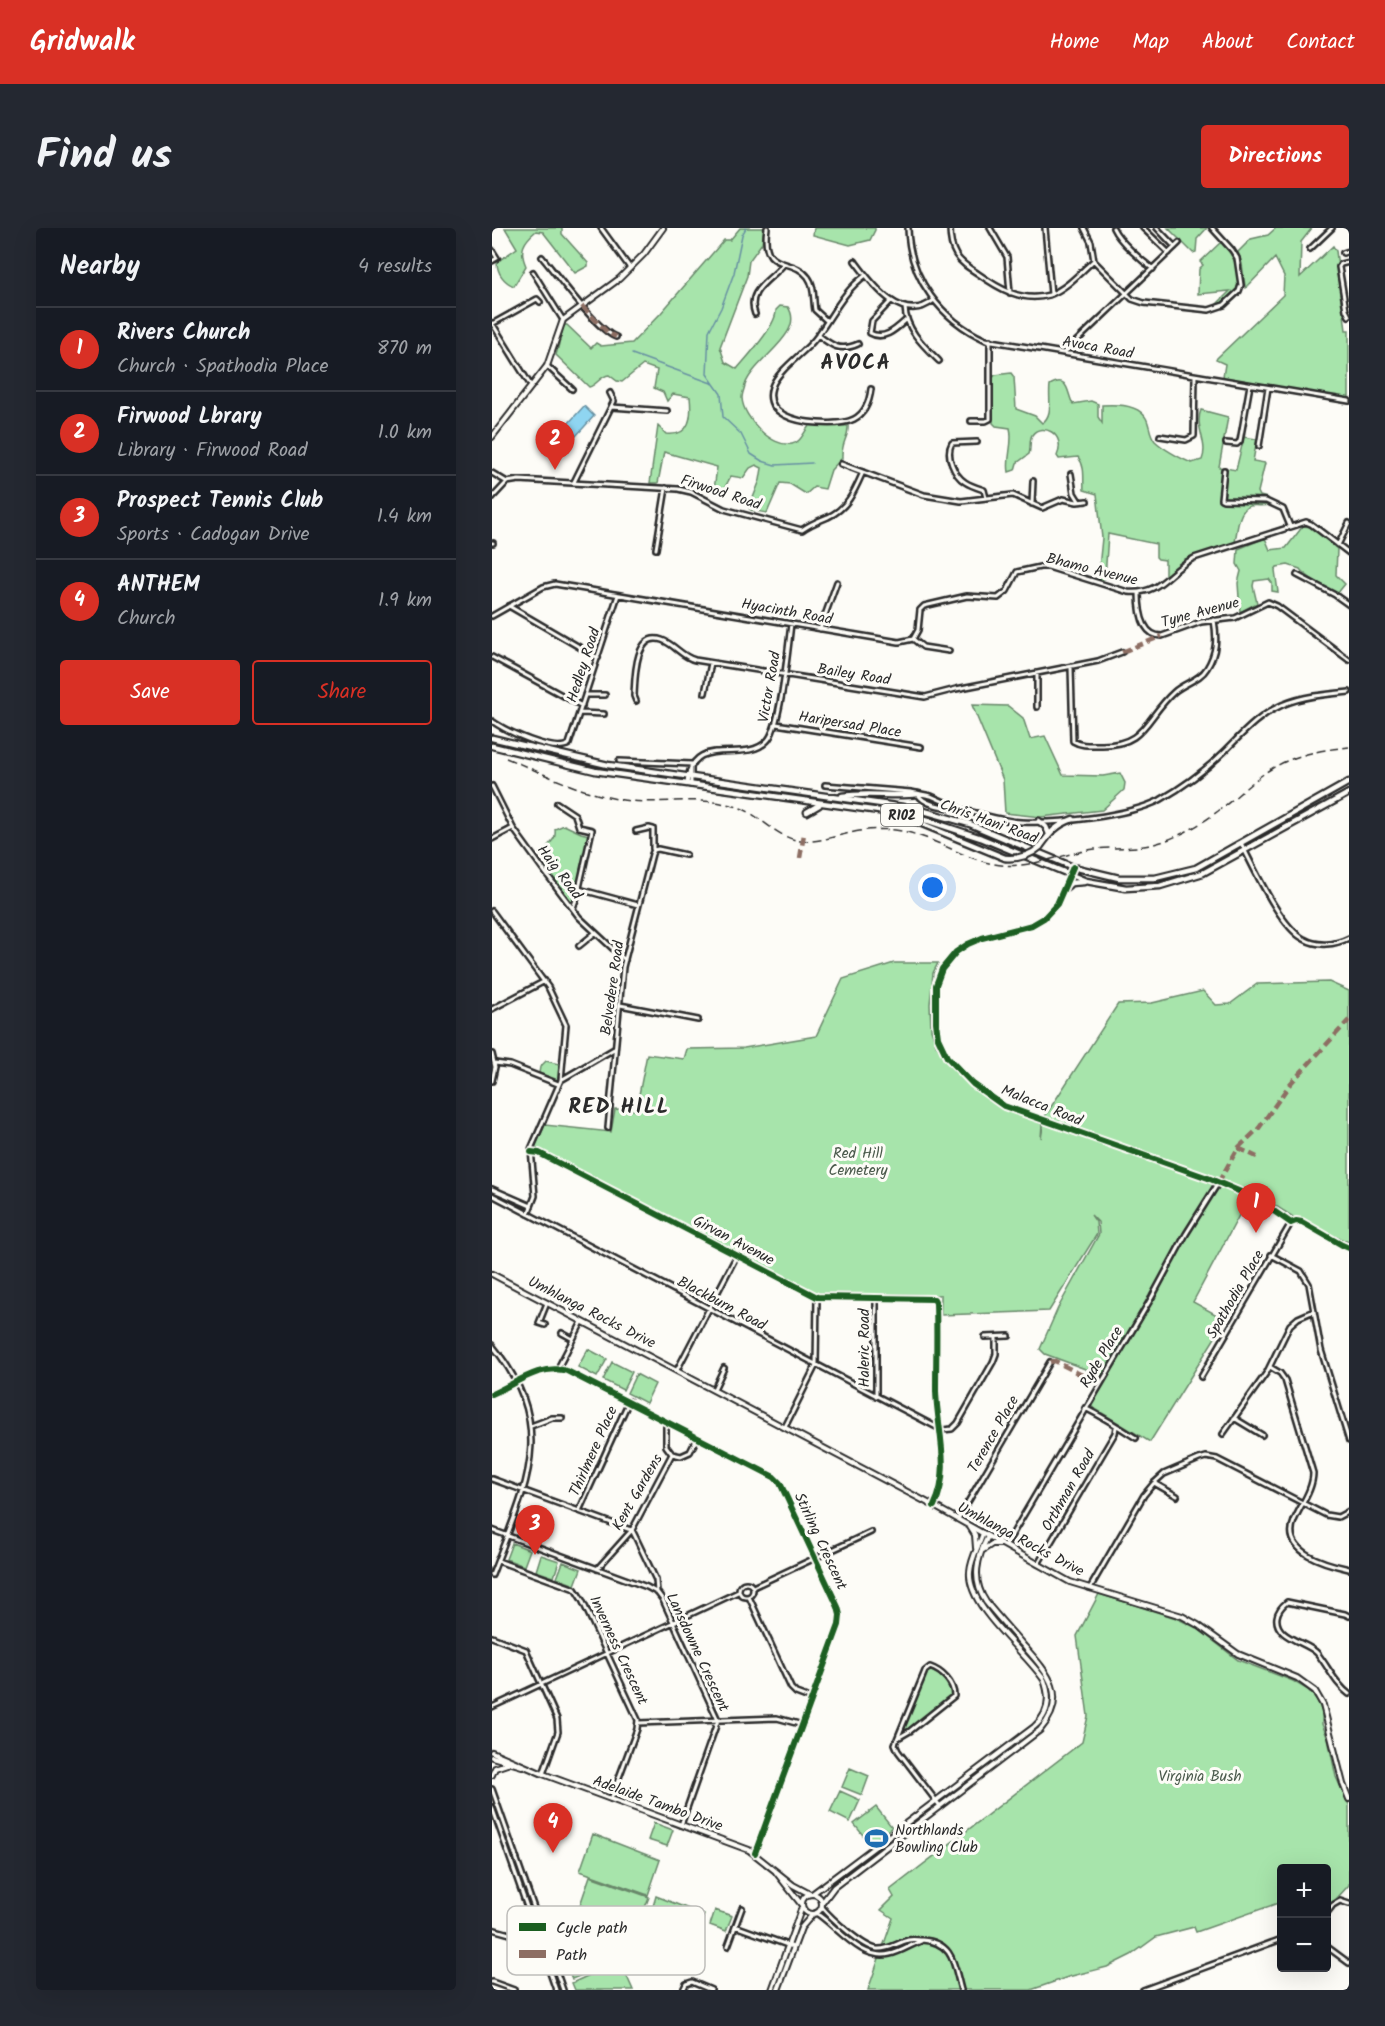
<!DOCTYPE html>
<meta charset="utf-8">
<style>
:root{--surface:#171b24;--page:#242831;--text:#f1f3f6;--muted:#9ea1a6;--line:#363941;--accent:#d93025}
body{margin:0;font-family:Kalam,sans-serif;background:var(--page);color:var(--text)}
.controls{position:absolute;right:18px;bottom:18px;display:grid;overflow:hidden;border-radius:6px;box-shadow:0 6px 24px #0002}
.controls button{width:54px;height:54px;display:grid;place-items:center;padding:0;border:0;border-bottom:2px solid var(--line);background:var(--surface);color:var(--text);font:30px sans-serif}
.you{position:absolute;left:441px;top:660px;width:21px;height:21px;margin:-15px;border:4px solid #fff;border-radius:50%;background:#1a73e8;box-shadow:0 0 0 9px #1a73e833}
.badge{display:grid;place-items:center;width:39px;height:39px;border-radius:50%;background:var(--accent);color:#fff;font-size:20px;font-weight:700}
.pin{position:absolute;translate:-50% -50px;filter:drop-shadow(0 2px 3px #0008)}
.pin::after{content:'';position:absolute;top:32px;width:21px;height:18px;background:inherit;clip-path:polygon(0 0,100% 0,50% 100%)}
.list{margin:0;padding:0;list-style:none}
h2{display:flex;justify-content:space-between;align-items:center;height:78px;margin:0;padding:0 24px;font-size:26px}
h2 small{font-size:20px;font-weight:400;color:var(--muted)}
.list li{display:grid;grid-template-columns:39px 1fr auto;gap:18px;align-items:center;box-sizing:border-box;height:84px;padding:0 24px;border-top:2px solid var(--line)}
.list b{display:block;font-size:22px;white-space:nowrap}
.list p{margin:0;font-size:20px;white-space:nowrap;color:var(--muted)}
.list em{font-size:20px;font-style:normal;color:var(--muted)}
.actions{display:flex;gap:12px;padding:18px 24px}
.actions a{flex:1;padding:14px 0;border:2px solid var(--accent);border-radius:6px;text-align:center;font-size:21px;color:var(--accent)}
.actions .main{background:var(--accent);color:#fff}
.map{position:relative;flex:none;width:857px;height:1762px;overflow:hidden;border-radius:6px}
header{display:flex;align-items:center;gap:36px;box-sizing:border-box;height:84px;padding:0 30px;background:var(--accent);color:#fff}
header strong{font-size:28px}
nav{display:flex;gap:33px;margin-inline-start:auto;font-size:21px}
.intro{display:flex;align-items:center;justify-content:space-between;box-sizing:border-box;height:144px;padding:0 36px}
h1{margin:0;font-size:42px}
.button{padding:15px 27px;border-radius:6px;background:var(--accent);color:#fff;font-size:21px;font-weight:700}
main{display:flex;gap:36px;padding:0 36px}
aside{flex:1;background:var(--surface);border-radius:6px;box-shadow:0 6px 24px #0002}
.map>svg:first-child{display:block}
</style>
<header>
<strong>Gridwalk</strong>
<nav><a>Home</a><a>Map</a><a>About</a><a>Contact</a></nav>
</header>
<div class="intro"><h1>Find us</h1><a class="button">Directions</a></div>
<main>
<aside>
<h2>Nearby<small>4 results</small></h2>
<ul class="list">
<li><span class="badge">1</span><div><b>Rivers Church</b><p>Church · Spathodia Place</p></div><em>870 m</em></li>
<li><span class="badge">2</span><div><b>Firwood Lbrary</b><p>Library · Firwood Road</p></div><em>1.0 km</em></li>
<li><span class="badge">3</span><div><b>Prospect Tennis Club</b><p>Sports · Cadogan Drive</p></div><em>1.4 km</em></li>
<li><span class="badge">4</span><div><b>ANTHEM</b><p>Church</p></div><em>1.9 km</em></li>
</ul>
<div class="actions"><a class="main">Save</a><a>Share</a></div>
</aside>
<div class="map">
<svg width="857" height="1762" viewBox="0 0 857 1762">
<rect width="100%" height="100%" fill="#fdfcf7"/>
<filter id="ink" filterUnits="userSpaceOnUse"><feTurbulence type="fractalNoise" baseFrequency=".0167" numOctaves="2"/><feDisplacementMap in="SourceGraphic" scale="12" xChannelSelector="R" yChannelSelector="G"/><feConvolveMatrix kernelMatrix="1 2 1 2 8 2 1 2 1" color-interpolation-filters="sRGB"/></filter>
<g filter="url(#ink)">
<path fill="#a7e4ab" stroke="#69886b" stroke-width="1.5" d="M13,0H70V6L96,35V38L83,45L51,4L44,3C31,14 27,22 34,38L22,58C12,54 5,45 5,34L25,20Z
M248,0H272L270,15L257,33L255,48L228,119L233,134L245,141C255,129 285,97 284,82L288,78L296,79C315,107 257,133 252,161C251,164 250,167 250,170C251,190 280,220 300,216C309,215 312,203 318,197L356,198C357,209 349,214 350,230L339,242L333,261L322,259L314,266L298,256L288,255L275,285L259,282L257,280L268,252L270,240L264,237L258,240L251,250L239,248L232,261L226,265L222,262L225,239L172,224L166,255H158L166,198L174,206C199,209 200,188 198,169L181,166L175,173L171,164L162,160L165,142L151,137L130,154L125,153L117,147C108,148 105,157 97,159L64,127L72,97H75L99,120L104,115L109,118L140,115L169,85L232,12H238Z
M322,0H383V2L378,12L358,17L321,7Z
M676,0H715L705,11L704,24L701,25Z
M784,0H820L809,14L808,49L841,18L844,23L854,102H857V171L731,149L733,136L724,132L725,130L791,67L792,48L783,30L754,60L753,58L750,36L746,24L759,11L776,7Z
M729,14C750,35 757,70 721,80L738,63L706,66L707,41L711,37L708,34Z
M519,145L522,149L524,181L543,188L550,195C562,187 556,170 558,157C577,146 575,166 581,176L599,173L606,176V189L610,195V177C624,176 646,176 654,190C658,197 657,206 663,213C670,220 689,231 700,235L710,232C717,215 702,199 709,182L736,189L727,239L744,242L752,209L765,211L761,233L773,235L766,264L768,268L776,270L777,276C770,280 765,276 758,278C746,281 745,304 743,314L693,331L673,348V332L666,331L664,329V316L616,306L613,350L610,352L606,350L610,310L605,266L592,262C591,251 594,239 586,229L567,231L565,228C575,205 549,194 540,207C537,212 539,221 537,226L525,235L523,242L517,244C514,230 522,215 518,200L504,198L501,195V150L503,147Z
M811,298L819,299L845,321L844,347L853,356L845,366C835,360 813,349 808,341L796,337L785,339L783,342L786,364L780,363V355L777,351L762,353L761,358L765,375L748,384L746,355L749,343L745,336L746,321L773,310L778,322L794,320Z
M480,477L516,478L531,490L538,511L553,508L571,547L611,548L628,545L633,555L632,562L610,582L549,589L513,585L511,552Z
M72,597L89,605L97,607L82,672L78,674C67,663 45,634 56,618C61,611 64,611 63,601Z
M402,735H446L441,745L438,776L439,801L444,817L454,833L498,873L550,896L549,910L553,888L626,776L660,775L711,763L724,777L738,776L765,756L837,754L857,763V1014L814,997L760,963L701,1074L734,1092L658,1214L595,1176L612,1148L553,1126L548,1121L566,1080L607,1006L606,994L599,987L604,994L605,1006L557,1083L449,1087V1067L325,1065L43,919L53,897L119,904L123,881L144,882L155,826L192,831L195,821L252,820L324,808L351,751Z
M54,833L67,836L66,852L47,845L48,839Z
M96,1121L115,1131L105,1149L86,1139Z
M120,1134L140,1144L131,1162L111,1152Z
M144,1146L163,1156L154,1175L135,1165Z
M20,1315L38,1322L32,1338L14,1331Z
M49,1327L67,1333L62,1349L44,1343Z
M71,1334L89,1341L83,1357L65,1350Z
M607,1366L684,1390L705,1400L746,1432L801,1453L816,1462L825,1472L830,1484V1496L836,1511L844,1549L857,1577V1657L835,1681L834,1640H790L789,1674L704,1704L702,1699L664,1709L639,1727L615,1739L576,1749L539,1762H376L401,1690L389,1682L402,1669L398,1662L590,1514L596,1488L585,1408Z
M437,1442C449,1447 460,1456 460,1469L409,1508L408,1506L434,1443Z
M358,1540L377,1548L370,1567L350,1559Z
M348,1563L368,1572L358,1594L338,1584Z
M384,1579L400,1599L378,1616L362,1596Z
M162,1595L181,1602L175,1618L156,1612Z
M101,1606L168,1632L156,1667L88,1643Z
M98,1648L157,1669L146,1698L88,1677Z
M164,1668L212,1687L201,1720L154,1702Z
M223,1682L240,1688L234,1703L218,1697Z
M64,1691L119,1712L127,1732L80,1751L62,1705L68,1702Z
M128,1733L141,1762H83L80,1755Z"/>
<path fill="#8fd5f1" stroke="#6791a2" stroke-width="1.5" d="M92,178L102,188L84,208L74,198Z"/>
<g fill="none" stroke-linecap="round" stroke-linejoin="round">
<path stroke="#6791a2" stroke-width="1.5" d="M254,0L250,7L242,45L229,80L217,103L215,146L229,166L231,189L249,206L259,226L270,233L283,237L320,235
M140,126L222,156"/>
<defs>
<path id="street" d="M109,0L138,40
M275,0C268,46 301,28 316,49C323,58 321,72 323,82L335,93
M416,0C417,50 449,92 494,112L857,173
M458,0C458,9 459,19 464,27C469,35 477,40 485,45C506,60 530,75 557,67C574,61 588,45 601,33
M498,0L515,29L518,65
M553,0L559,66
M592,0L599,14L602,33L640,71L652,75L717,82L732,77L747,63L749,57L745,30L740,22L720,0
M621,0C627,13 650,33 661,41
M651,0L677,25
M665,0L683,19
M818,21L840,0
M0,22L5,30L0,33
M851,25L857,23
M50,29C64,46 106,103 124,109
M363,33C380,56 410,98 442,72
M857,34L849,36L847,39L854,82L857,88
M41,44L71,92
M374,47C350,64 340,89 323,111C312,125 285,143 280,159C271,187 307,194 326,195C355,197 375,194 379,161
M399,73L380,93L378,105C392,113 404,101 414,92
M413,80C414,102 432,118 447,133
M263,86C254,62 278,53 292,36
M0,95L39,158
M0,96L45,71L48,74
M326,107C340,118 348,124 366,116
M572,125L687,15
M55,138L80,161
M120,179L175,183
M479,193H494L498,191V112
M668,208L694,212L702,208L703,148
M485,214L460,215C453,227 462,247 473,254C479,258 486,260 492,262L494,270
M734,215L745,216L748,213L758,157
M767,218L776,160
M349,236L432,267L469,273L521,267L550,280L571,271L585,274L595,273
M732,242L729,271L731,272L774,273L791,281L798,298
M0,245L15,254
M579,246L582,265L587,273
M82,254L122,173L118,165
M0,270L15,254L27,252L186,261L199,264L232,281L310,302C318,296 326,293 336,289C356,280 363,262 371,244
M540,276L541,253
M0,315H1
M846,317L857,295
M164,321L174,260
M805,347L843,367L857,377
M647,365C647,381 649,408 670,408L709,394L743,390L776,374L785,378L857,432
M17,378L106,430
M0,388L51,359L63,356L407,414L421,411
M328,401L345,354
M421,411L426,402L428,382L432,378L475,368L506,370L515,363L525,344L548,339H556L636,364C670,367 675,343 702,330L814,294L819,296L857,325
M421,411L431,419L457,423
M0,429L90,478
M579,439L581,513C589,518 598,517 608,517C654,518 653,490 682,464C692,455 708,452 715,440C725,424 725,410 722,392
M545,445V479
M213,465L219,435
M93,467H113
M144,473L142,468C143,452 142,403 170,412C182,416 190,429 203,432L433,469L464,461L606,433L630,424
M88,485L112,486
M0,493C14,503 62,526 77,516L126,367
M284,496L429,519
M127,533L200,536
M199,538V557
M195,556C200,502 251,538 275,513C289,500 296,419 299,396
M333,557L419,564L439,568L468,581
M0,558L21,600L50,640L87,689L133,732
M426,566C432,579 462,580 475,583C493,587 511,593 529,594C564,596 637,588 668,572C691,559 715,541 734,522C751,505 767,487 790,477C811,468 835,466 857,464
M65,575L83,587L87,599L100,602L85,669L81,680
M144,603L157,600L161,601V621
M0,611L21,600
M749,615C762,640 788,699 812,711C826,719 843,717 857,710
M581,639L565,676L552,690L540,697L490,710L476,716L464,724L450,741L444,757V794L446,810L455,829L481,856L512,878L716,950L763,970L799,995L804,993L810,994L850,1017L857,1020
M87,661L146,677
M0,683L56,759L74,797L69,852L39,921L43,968L36,986
M87,718L103,705
M128,777L206,792
M0,781L53,753
M0,826L3,839L0,853
M3,835L18,837L66,856
M69,852L122,821
M116,900L131,739L160,626L162,622L166,621L194,627
M39,924L47,925L325,1069L442,1071L444,1075C445,1104 444,1134 444,1163C445,1201 460,1242 442,1278
M0,961L39,978
M0,967L450,1202L460,1201L466,1195L501,1134L504,1126V1109
M779,1027L809,1043L817,1056L829,1122L857,1213
M384,1071V1168
M53,1097L47,1095L55,1075
M70,1105L81,1111
M493,1109L517,1108
M0,1117C68,1201 33,1259 0,1347
M778,1139L788,1145L793,1152L821,1245C821,1262 808,1278 802,1293C789,1325 835,1336 857,1341
M66,1140L90,1094
M185,1142L245,1027
M709,1149L799,995
M222,1161L232,1140
M0,1166C23,1156 49,1135 75,1143L282,1249L288,1255L346,1379L348,1387L347,1397L263,1625
M593,1180C611,1189 627,1199 644,1210
M742,1190L770,1207
M174,1193V1218L180,1226L189,1228L198,1224L205,1210
M39,1198L60,1190H70
M293,1199L324,1137L325,1069
M731,1206L775,1144L798,1097L806,1090L822,1083
M0,1251L136,1301L140,1302L144,1310L164,1352L165,1364L171,1372L226,1492L189,1597
M662,1255L685,1268
M87,1283L137,1173
M466,1291L558,1134
M0,1302L155,1359L164,1364
M514,1317L660,1069L694,1006L726,955
M6,1333L83,1361L90,1372L146,1492L145,1501L119,1571
M546,1336L623,1205L624,1199
M105,1341L140,1302L180,1226
M247 1362a7 7 0 1 1 14 0a7 7 0 1 1-14 0Z
M261,1359L379,1304
M598,1360L652,1267L662,1255L672,1246L707,1231L714,1229L725,1231L834,1287L846,1289L857,1283
M257,1369L299,1460L304,1465L320,1471
M857,1388L853,1386L795,1374C790,1378 786,1382 785,1389C782,1410 815,1414 825,1425C836,1438 843,1456 857,1466
M0,1409L34,1422L65,1491L66,1504L51,1546
M0,1479L246,1364
M146,1495L285,1490L311,1497
M406,1510L418,1503L462,1468C462,1455 450,1443 438,1439L433,1443L403,1516L406,1523L448,1578
M0,1561L71,1762
M0,1579L64,1762
M330,1679C339,1690 371,1719 385,1721C397,1722 405,1715 416,1712C421,1711 426,1712 430,1712C462,1714 462,1737 469,1762
M324,1685C346,1699 369,1733 398,1726C409,1724 418,1717 429,1713
M834,1686L841,1677L848,1673L857,1676
M243,1698L301,1719
M0,1701L25,1708L44,1704
M236,1718L250,1680
M834,1718L857,1735
M0,1754L22,1762
M191,1762L194,1756L200,1754L219,1762
M651,1762L790,1711"/>
<path id="secondary" d="M0,209L55,138L71,92L127,51L152,26L171,0
M0,1046L442,1278L578,1354L690,1388L706,1397L746,1426L805,1450L823,1463L831,1477L851,1556L857,1571
M478,1299L483,1307L484,1320
M491,1322L500,1316H509
M0,1524L51,1546L257,1622L301,1657L318,1666
M0,1529L30,1538
M0,1547L3,1540L15,1536
M284,1644L309,1676
M310 1676a10 10 0 1 1 20 0a10 10 0 1 1-20 0Z
M320,1666L542,1499C557,1486 559,1470 552,1452C533,1423 475,1379 478,1344C479,1330 487,1318 491,1305
M330,1675L342,1659L548,1502C578,1468 555,1444 531,1417C519,1403 506,1389 494,1374C479,1352 485,1330 496,1308
M280,1762L310,1679
M286,1762L309,1700L321,1686"/>
<path id="primary" d="M0,510L116,537L425,581L478,596L581,639L627,650H663L704,640L857,554
M0,518L103,543L387,583L437,593L489,610L594,653L634,660L668,658L711,645L857,565
M350,568C375,564 401,569 426,566
M315,584L327,577
M418,591L513,630
M547,593L554,599L557,606
M548,619C558,605 564,597 581,591
M572,661L579,655L592,654"/>
</defs>
<use href="#street" stroke="#2b2b2b" stroke-width="8"/>
<use href="#secondary" stroke="#2b2b2b" stroke-width="8"/>
<use href="#primary" stroke="#2b2b2b" stroke-width="9"/>
<use href="#street" stroke="#fdfcf7" stroke-width="3"/>
<use href="#secondary" stroke="#fdfcf7" stroke-width="4"/>
<use href="#primary" stroke="#fdfcf7" stroke-width="4.5"/>
<path stroke="#2b2b2b" stroke-width="1.5" stroke-dasharray="9 4.5" stroke-linecap="butt" d="M14,530C53,546 95,568 138,573C172,576 207,568 242,578C267,584 281,609 309,613C326,615 342,608 358,605C373,601 388,601 403,602C437,606 464,627 497,635C535,644 567,626 603,621C623,619 643,621 662,616C686,610 710,596 730,580C747,567 761,552 779,541C804,526 829,522 857,519"/>
<defs>
<path id="primary-bridge" d="M513,630C527,631 538,628 548,619"/>
</defs>
<use href="#primary-bridge" stroke="#2b2b2b" stroke-width="9" stroke-linecap="butt"/>
<use href="#primary-bridge" stroke="#fdfcf7" stroke-width="4.5"/>
<path stroke="#8d6e63" stroke-width="4.5" stroke-dasharray="9 4.5" stroke-linecap="butt" d="M90,78L116,105L124,109
M630,424L670,408
M308,630L312,606
M746,920L765,929
M726,955L746,920L767,900L798,856L857,792
M558,1134L563,1133L607,1156"/>
<defs>
<path id="cycleway" d="M581,639L565,676L552,690L540,697L490,710L476,716L464,724L450,741L444,757V794L446,810L455,829L481,856L512,878L716,950L763,970L799,995L804,993L810,994L850,1017L857,1020
M39,924L47,925L325,1069L442,1071L444,1075C445,1104 444,1134 444,1163C445,1201 460,1242 442,1278
M0,1166C23,1156 49,1135 75,1143L282,1249L288,1255L346,1379L348,1387L347,1397L263,1625"/>
</defs>
<use href="#cycleway" stroke="#fdfcf7" stroke-width="10"/>
<use href="#cycleway" stroke="#1b5e20" stroke-width="6"/>
</g>
</g>
<defs>
<symbol id="stadium-bare" viewBox="-9 -9 18 18"><path d="M0-5a6.5 5 0 1 0 0 10a6.5 5 0 1 0 0-10ZM-3.5-1.8h7v3.6h-7Z" fill="#1f6fb2" stroke="#fdfcf7" stroke-width="2.5" paint-order="stroke"/></symbol>
</defs>
<g fill-rule="evenodd">
<use href="#stadium-bare" x="368" y="1594" width="33" height="33"/>
</g>
<g text-anchor="middle" stroke-width="6" stroke-linejoin="round" paint-order="stroke">
<rect fill="#fdfcf7" stroke="#6a6a68" stroke-width="1.5" x="389" y="576" width="42" height="22" rx="4.5"/>
<g font-size="14" font-weight="bold" fill="#2b2b2b">
<text x="410" y="592">R102</text>
</g>
<g font-size="15" fill="#2b2b2b" stroke="#fdfcf7">
<text transform="translate(606 119) rotate(10)" y="5">Avoca Road</text>
<text transform="translate(229 264) rotate(18)" y="5">Firwood Road</text>
<text transform="translate(600 341) rotate(14)" y="5">Bhamo Avenue</text>
<text transform="translate(295 383) rotate(10)" y="5">Hyacinth Road</text>
<text transform="translate(708 384) rotate(-15)" y="5">Tyne Avenue</text>
<text transform="translate(91 437) rotate(-72)" y="5">Hedley Road</text>
<text transform="translate(362 446) rotate(9)" y="5">Bailey Road</text>
<text transform="translate(277 459) rotate(-80)" y="5">Victor Road</text>
<text transform="translate(358 496) rotate(9)" y="5">Haripersad Place</text>
<text transform="translate(497 593) rotate(20)" y="5">Chris Hani Road</text>
<text transform="translate(68 644) rotate(53)" y="5">Haig Road</text>
<text transform="translate(120 760) rotate(-82)" y="5">Belvedere Road</text>
<text transform="translate(550 877) rotate(22)" y="5">Malacca Road</text>
<text transform="translate(242 1012) rotate(28)" y="5">Girvan Avenue</text>
<text transform="translate(743 1066) rotate(-60)" y="5">Spathodia Place</text>
<text transform="translate(230 1075) rotate(28)" y="5">Blackburn Road</text>
<text transform="translate(100 1084) rotate(27)" y="5">Umhlanga Rocks Drive</text>
<text transform="translate(372 1120) rotate(-90)" y="5">Haleric Road</text>
<text transform="translate(609 1129) rotate(-59)" y="5">Ryde Place</text>
<text transform="translate(501 1206) rotate(-60)" y="5">Terence Place</text>
<text transform="translate(101 1223) rotate(-66)" y="5">Thirlmere Place</text>
<text transform="translate(576 1262) rotate(-60)" y="5">Orthman Road</text>
<text transform="translate(145 1264) rotate(-60)" y="5">Kent Gardens</text>
<text transform="translate(529 1311) rotate(28)" y="5">Umhlanga Rocks Drive</text>
<text transform="translate(329 1313) rotate(65)" y="5">Stirling Crescent</text>
<text transform="translate(127 1422) rotate(65)" y="5">Inverness Crescent</text>
<text transform="translate(206 1424) rotate(65)" y="5">Lansdowne Crescent</text>
<text transform="translate(166 1575) rotate(20)" y="5">Adelaide Tambo Drive</text>
</g>
<g font-size="15" fill="#4a594b" stroke="#fdfcf7">
<text x="366" y="930">Red Hill<tspan x="366" dy="17">Cemetery</tspan></text>
<text x="708" y="1553">Virginia Bush</text>
</g>
<g font-size="15" fill="#2b2b2b" stroke="#fdfcf7" text-anchor="start">
<text x="403" y="1607">Northlands<tspan x="403" dy="17">Bowling Club</tspan></text>
</g>
<g font-size="21" font-weight="bold" letter-spacing="1.5" fill="#2b2b2b" stroke="#fdfcf7">
<text x="364" y="141">AVOCA</text>
<text x="127" y="885">RED HILL</text>
</g>
</g>
<rect x="15" y="1678" width="198" height="69" rx="9" fill="#fdfcf7" stroke="#bebdba" stroke-width="1.5"/>
<rect x="27" y="1695" width="27" height="8" fill="#1b5e20"/>
<rect x="27" y="1722" width="27" height="8" fill="#8d6e63"/>
<g font-size="16" fill="#2b2b2b">
<text x="64" y="1705">Cycle path</text>
<text x="64" y="1732">Path</text>
</g>
</svg>
<div class="controls">
<button>+</button>
<button>−</button>
</div>
<div class="you"></div>
<div class="pin badge" style="left:764px;top:1005px">1</div>
<div class="pin badge" style="left:63px;top:242px">2</div>
<div class="pin badge" style="left:43px;top:1327px">3</div>
<div class="pin badge" style="left:61px;top:1625px">4</div>
</div>
</main>
